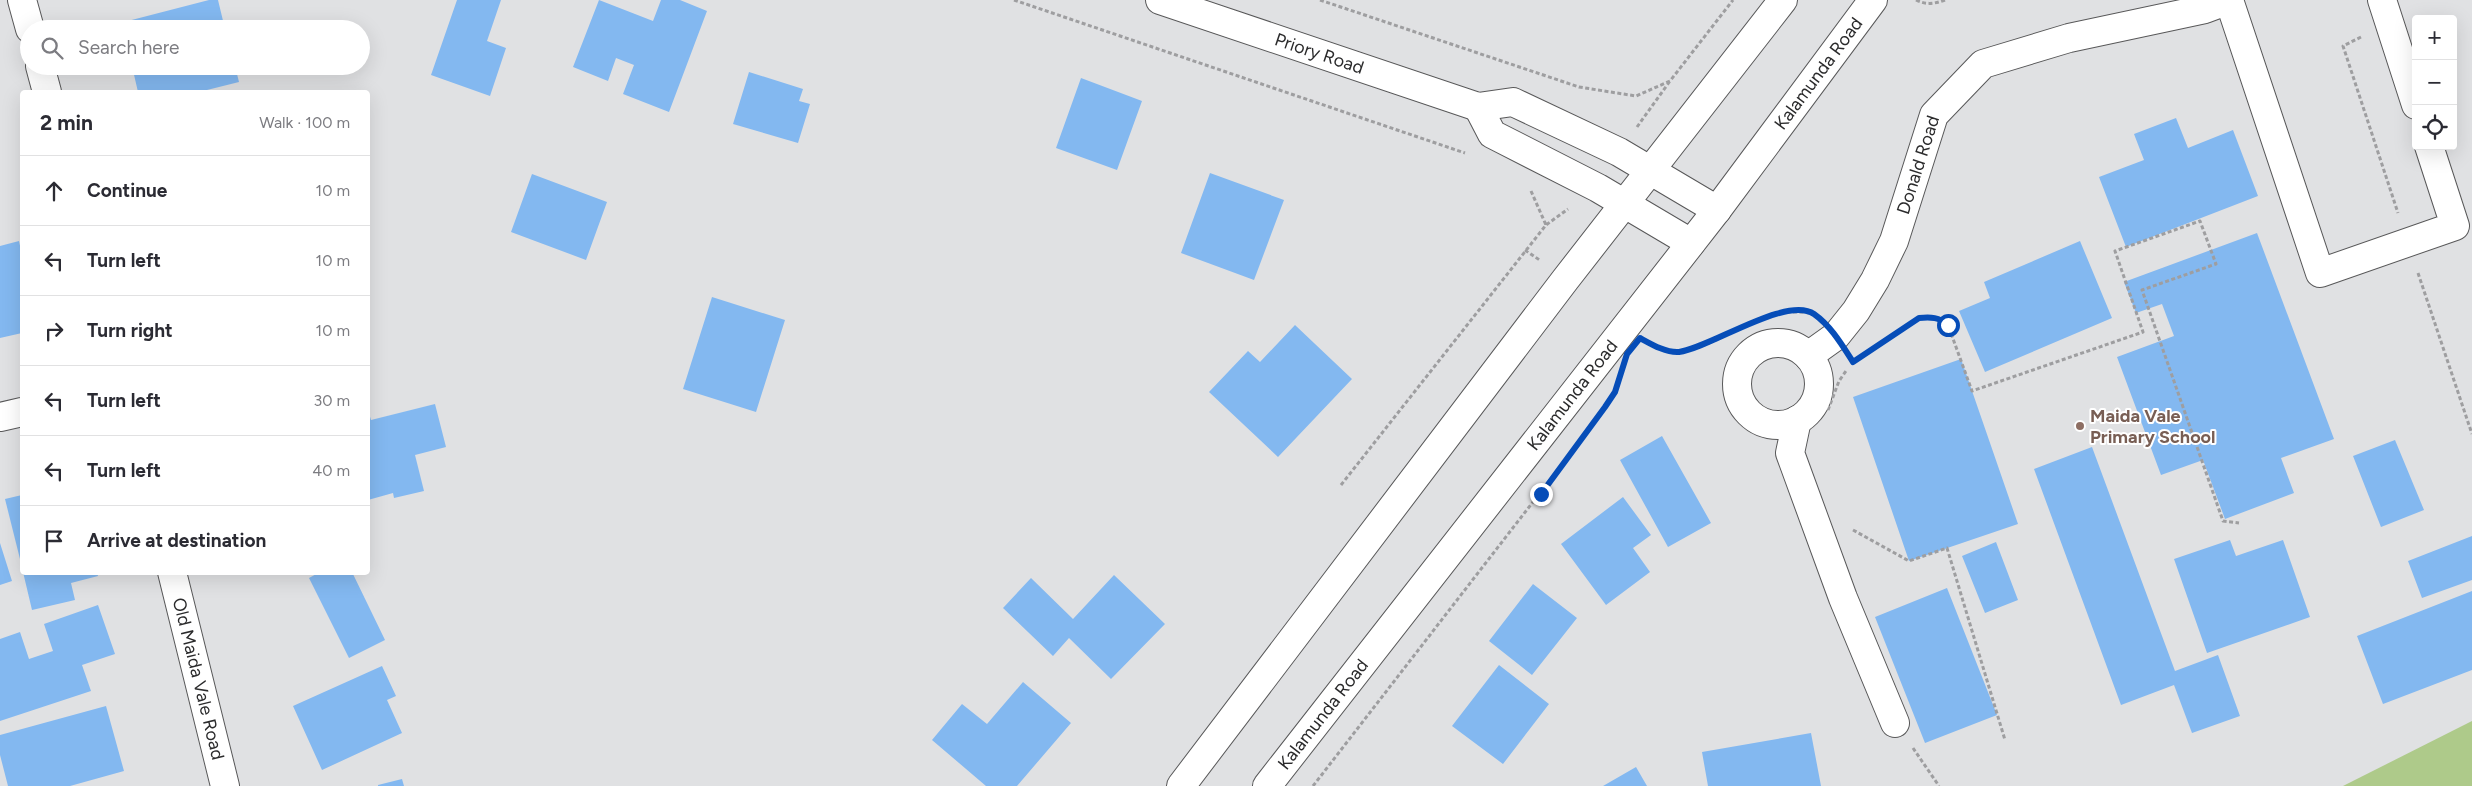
<!DOCTYPE html>
<meta charset="utf-8">
<style>
:root{--surface:#fff;--page:#f2f2f3;--text:#2b2b33;--muted:#7c7c81;--line:#e1e1e2}
body{margin:0;font-family:Figtree,sans-serif;background:var(--page);color:var(--text)}
.controls{position:absolute;right:15px;top:15px;display:grid;overflow:hidden;border-radius:5px;box-shadow:0 5px 20px #0002}
.controls button{width:45px;height:45px;display:grid;place-items:center;padding:0;border:0;border-bottom:1px solid var(--line);background:var(--surface);color:var(--text);font:25px sans-serif}
.stop{position:absolute;width:15px;height:15px;margin:-11px;border:4px solid #064db8;border-radius:50%;background:#fff}
.stop.end{background:#064db8;border-color:#fff;box-shadow:0 1px 5px #0008}
.list{margin:0;padding:0;list-style:none}
h2{display:flex;justify-content:space-between;align-items:center;height:65px;margin:0;padding:0 20px;font-size:21px}
h2 small{font-size:16px;font-weight:400;color:var(--muted)}
.list li{display:grid;grid-template-columns:32px 1fr auto;gap:15px;align-items:center;box-sizing:border-box;height:70px;padding:0 20px;border-top:1px solid var(--line)}
.list b{display:block;font-size:19px;white-space:nowrap}
.list em{font-size:16px;font-style:normal;color:var(--muted)}
.icon{flex:none;width:28px;height:28px;fill:none;stroke:currentColor;stroke-width:2;stroke-linecap:round;stroke-linejoin:round}
.map{position:relative;flex:none;width:2472px;height:786px;overflow:hidden}
.search{position:absolute;background:var(--surface);box-shadow:0 5px 20px #0002;left:20px;top:20px;width:350px;height:55px;display:flex;align-items:center;gap:12px;box-sizing:border-box;padding:0 18px;border-radius:28px;color:var(--muted);font-size:19px}
.panel{position:absolute;background:var(--surface);box-shadow:0 5px 20px #0002;left:20px;top:90px;width:350px;height:485px;border-radius:5px}
.map>svg:first-child{display:block}
</style>
<div class="map">
<svg width="2472" height="786" viewBox="0 0 2472 786">
<rect width="100%" height="100%" fill="#e0e1e3"/>
<path fill="#aeca8a" d="M2472,721V786H2343Z"/>
<path fill="#83b8f0" d="M209,0H218L225,29H122L120,23Z
M457,0H501L487,41L506,48L490,96L431,75Z
M599,0L653,21L661,0H680L707,11L669,112L623,94L634,65L616,58L608,81L573,67Z
M132,66H235L239,82L199,92H138Z
M749,72L803,89L799,101L810,104L798,143L733,124Z
M1081,78L1142,101L1117,170L1056,148Z
M2176,118L2188,148L2233,130L2258,196L2126,247L2099,177L2144,160L2134,134Z
M1210,173L1284,200L1254,280L1181,253Z
M532,174L607,202L586,260L511,232Z
M2257,233L2334,439L2281,458L2294,493L2225,519L2203,460L2161,475L2117,357L2174,336L2162,304L2136,313L2124,282Z
M19,241L22,255V333L0,338V246Z
M2080,241L2112,318L1985,372L1959,311L1990,298L1984,282Z
M712,297L785,320L756,412L683,389Z
M1295,325L1352,379L1278,457L1209,392L1248,351L1260,362Z
M1961,359L2018,524L1909,561L1853,397Z
M435,404L446,447L415,455L424,491L394,498L393,493L368,500V410L371,420Z
M1662,436L1711,523L1668,547L1620,460Z
M2395,440L2424,510L2381,527L2353,456Z
M2092,447L2175,671L2218,655L2240,716L2192,733L2174,685L2121,705L2034,469Z
M22,495V567L5,499Z
M1623,497L1651,535L1633,548L1650,572L1606,605L1561,544Z
M2472,536V580L2422,598L2408,561Z
M2230,540L2236,556L2283,540L2310,617L2207,653L2174,559Z
M1996,542L2018,600L1985,613L1962,556Z
M0,543L12,581L0,585Z
M23,572H97L98,576L71,583L75,600L32,610Z
M320,572H352L385,640L349,658L309,578Z
M1114,575L1165,624L1111,679L1069,638L1053,656L1003,608L1031,578L1073,619Z
M1533,584L1577,618L1532,675L1489,641Z
M1947,588L1997,715L1925,743L1875,617Z
M2472,591V670L2383,704L2357,636Z
M98,605L115,654L82,665L91,691L0,721V639L20,632L29,659L53,651L44,624Z
M1499,665L1549,704L1503,764L1452,726Z
M382,666L396,696L387,700L402,733L322,770L293,706Z
M1023,682L1071,723L1017,786H986L932,740L962,704L987,724Z
M106,706L124,771L70,786H8L0,755V735Z
M1811,733L1821,786H1708L1702,752Z
M1636,767L1647,786H1603Z
M402,779L404,786H378V785Z"/>
<g fill="none" stroke-linecap="round" stroke-linejoin="round">
<defs>
<g id="minor">
<path d="M22,0L30,29"/>
<path id="s1" d="M1160,0L1478,107L1513,102L1619,152L1717,210"/>
<path d="M2229,0L2320,273L2455,226L2429,146"/>
<path d="M2382,0L2416,105"/>
<path d="M40,66L47,92"/>
<path d="M1478,107L1492,134L1598,188L1691,243"/>
<circle cx="1778" cy="384" r="41"/>
<path id="s2" d="M1808,356L1836,336L1856,311L1875,280L1894,241L1934,115L1983,64L2069,38L2205,9L2229,0"/>
<path d="M0,417L22,412"/>
<path d="M1797,420L1790,453L1843,598L1895,723"/>
<path id="s3" d="M172,572L225,786"/>
</g>
<g id="major">
<path d="M1181,786L1565,280L1783,0"/>
<path id="s4" d="M1267,786L1717,210L1873,0"/>
</g>
</defs>
<use href="#minor" stroke="#585859" stroke-width="30"/>
<use href="#major" stroke="#585859" stroke-width="30"/>
<path stroke="#9e9ea0" stroke-width="3" stroke-dasharray="4 2.5" stroke-linecap="butt" d="M1014,0L1465,153
M1320,0L1579,87L1636,96L1670,81L1733,0
M1916,0C1926,5 1934,4 1945,0
M2361,37L2343,46L2398,213
M1637,127L1670,81
M1531,191L1546,225
M1525,250L1541,261
M2418,273L2472,434
M1652,344C1689,366 1730,328 1765,317C1779,312 1797,311 1811,313
M1866,353L1919,318L1932,317L1942,320L1948,325L1972,391L2143,332L2115,251L2200,221L2216,264L2142,290L2223,521L2239,523
M1828,410L1839,381L1846,371
M1341,485L1546,225L1568,209
M1853,530L1909,561L1947,548L2005,740
M1913,748L1939,786
M1313,786L1567,458"/>
<use href="#minor" stroke="#fff" stroke-width="28"/>
<use href="#major" stroke="#fff" stroke-width="28"/>
</g>
<g fill="none" stroke-linecap="round" stroke-linejoin="round">
<path stroke="#064db8" stroke-width="6" d="M1541,494L1605,407L1615,392L1627,354L1640,338C1651,344 1666,353 1679,352C1710,348 1787,295 1814,314C1831,326 1842,345 1853,362L1919,318C1931,317 1939,317 1948,325"/>
</g>
<circle fill="#8d6e63" stroke="#fff" stroke-width="2" cx="2080" cy="426" r="5"/>
<g text-anchor="middle" stroke-width="4" stroke-linejoin="round" paint-order="stroke">
<g font-size="18" fill="#2b2b2c" stroke="#fff">
<text dy="6" stroke="none"><textPath href="#s1" startOffset="168">Priory Road</textPath></text>
<text dy="6" stroke="none"><textPath href="#s4" startOffset="901">Kalamunda Road</textPath></text>
<text dy="6" stroke="none"><textPath href="#s2" startOffset="226">Donald Road</textPath></text>
<text dy="6" stroke="none"><textPath href="#s4" startOffset="496">Kalamunda Road</textPath></text>
<text dy="6" stroke="none"><textPath href="#s3" startOffset="110">Old Maida Vale Road</textPath></text>
<text dy="6" stroke="none"><textPath href="#s4" startOffset="91">Kalamunda Road</textPath></text>
</g>
<g font-size="18" font-weight="bold" fill="#785e54" stroke="#fff" text-anchor="start">
<text x="2090" y="422">Maida Vale<tspan x="2090" dy="21">Primary School</tspan></text>
</g>
</g>
</svg>
<div class="controls">
<button>+</button>
<button>−</button>
<button><svg class="icon" aria-label="locate" viewBox="0 0 24 24"><circle cx="12" cy="12" r="6"/><path d="M12 2v4M12 18v4M2 12h4M18 12h4"/></svg></button>
</div>
<div class="stop" style="left:1948px;top:325px"></div>
<div class="stop end" style="left:1541px;top:494px"></div>
<div class="search"><svg class="icon" aria-label="search" viewBox="0 0 24 24"><circle cx="10" cy="10" r="6"/><path d="M15 15l6 6"/></svg>Search here</div>
<section class="panel">
<h2>2 min<small>Walk · 100 m</small></h2>
<ul class="list">
<li><svg class="icon" aria-label="ahead" viewBox="0 0 24 24"><path d="M12 20V5M6 11l6-6 6 6"/></svg><div><b>Continue</b></div><em>10 m</em></li>
<li><svg class="icon" aria-label="left" viewBox="0 0 24 24"><path d="M17 20v-9H6M10 6l-5 5 5 5"/></svg><div><b>Turn left</b></div><em>10 m</em></li>
<li><svg class="icon" aria-label="right" viewBox="0 0 24 24"><path d="M7 20v-9h11M14 6l5 5-5 5"/></svg><div><b>Turn right</b></div><em>10 m</em></li>
<li><svg class="icon" aria-label="left" viewBox="0 0 24 24"><path d="M17 20v-9H6M10 6l-5 5 5 5"/></svg><div><b>Turn left</b></div><em>30 m</em></li>
<li><svg class="icon" aria-label="left" viewBox="0 0 24 24"><path d="M17 20v-9H6M10 6l-5 5 5 5"/></svg><div><b>Turn left</b></div><em>40 m</em></li>
<li><svg class="icon" aria-label="arrive" viewBox="0 0 24 24"><path d="M6 21V4h12l-3 4 3 4H6"/></svg><div><b>Arrive at destination</b></div></li>
</ul>
</section>
</div>
